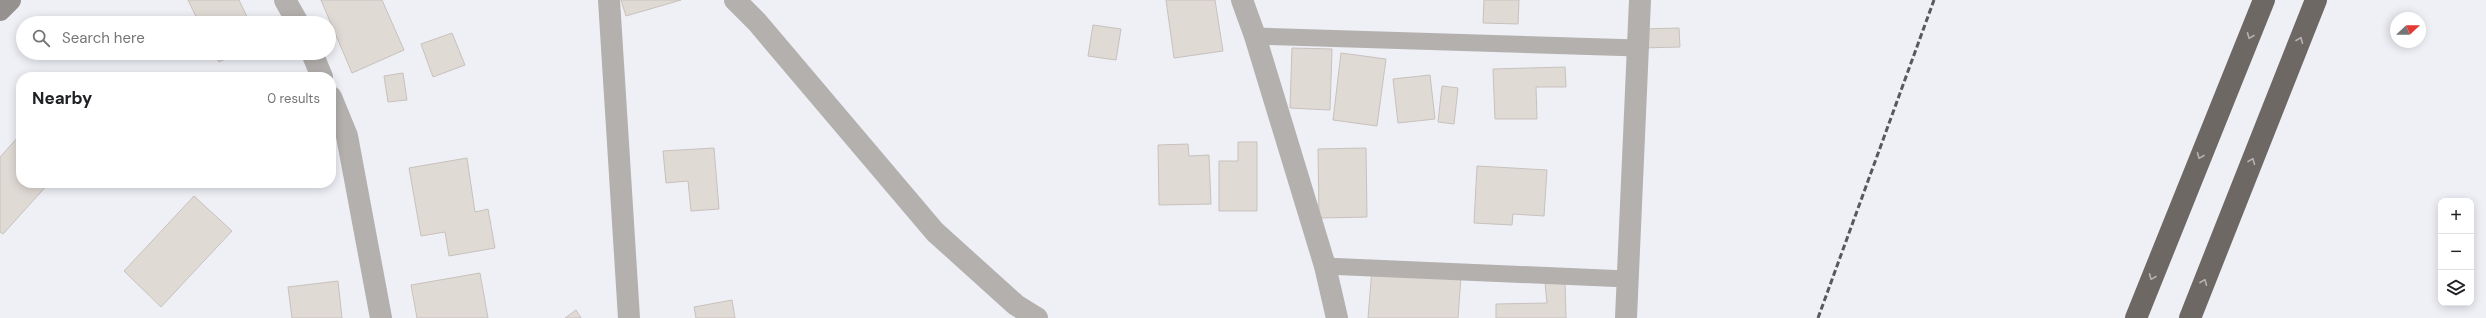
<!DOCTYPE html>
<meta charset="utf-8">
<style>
:root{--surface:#fff;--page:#f2f2f2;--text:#202124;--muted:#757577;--line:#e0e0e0}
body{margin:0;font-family:"DM Sans",sans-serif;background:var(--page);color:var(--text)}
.controls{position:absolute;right:12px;bottom:12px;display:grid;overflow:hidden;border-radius:8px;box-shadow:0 2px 10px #0003}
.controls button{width:36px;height:36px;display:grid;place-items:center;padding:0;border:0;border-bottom:1px solid var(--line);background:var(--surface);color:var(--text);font:20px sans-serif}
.compass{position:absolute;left:2390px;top:12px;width:36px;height:36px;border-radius:50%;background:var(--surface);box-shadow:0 2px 10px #0003;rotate:68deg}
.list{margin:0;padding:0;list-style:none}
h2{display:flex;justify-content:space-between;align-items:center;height:52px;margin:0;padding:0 16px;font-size:17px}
h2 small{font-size:13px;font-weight:400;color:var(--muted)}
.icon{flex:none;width:22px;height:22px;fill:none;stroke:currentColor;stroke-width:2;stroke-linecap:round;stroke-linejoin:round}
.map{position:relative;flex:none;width:2486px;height:318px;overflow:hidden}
.search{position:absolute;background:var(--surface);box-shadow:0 2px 10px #0003;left:16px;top:16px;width:320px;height:44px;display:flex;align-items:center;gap:10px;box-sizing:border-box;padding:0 14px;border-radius:22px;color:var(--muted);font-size:15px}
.panel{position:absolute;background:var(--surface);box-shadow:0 2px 10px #0003;left:16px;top:72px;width:320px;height:116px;border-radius:16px}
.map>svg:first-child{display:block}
</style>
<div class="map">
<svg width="2486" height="318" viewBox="0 0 2486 318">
<rect width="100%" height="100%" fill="#eef0f6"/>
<path fill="#e0dad5" stroke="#c8c1bd" d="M188,0H239L250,23H199Z
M321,0H382L404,50L352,73Z
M621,0H681L626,16Z
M1166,0H1215L1223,51L1174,58Z
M1484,0H1519L1518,24L1483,23Z
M1093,25L1121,29L1116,60L1088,56Z
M1679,28L1680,47L1641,48V29Z
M452,33L465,65L433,77L421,44Z
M1292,48L1332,49L1330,110L1290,108Z
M214,53H238L219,62Z
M1341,53L1386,59L1377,126L1333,120Z
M1565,67L1566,87H1536L1537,119H1495L1493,69Z
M403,73L407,100L388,102L384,76Z
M1430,75L1435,119L1398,123L1393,79Z
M1442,86L1458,88L1454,124L1438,122Z
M21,134V183H49L3,234L0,232V157Z
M1238,142H1257V211H1219V161H1238Z
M1188,144L1189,156L1209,155L1211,204L1159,205L1158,145Z
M714,148L719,209L691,211L688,181L666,183L663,151Z
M1366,148L1367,217L1319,218L1318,149Z
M467,158L475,212L488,209L495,248L449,256L445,232L421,236L409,168Z
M1477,166L1547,170L1544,216L1513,214L1512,225L1474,223Z
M194,196L232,231L161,307L124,271Z
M1372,269L1461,276L1458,318H1368Z
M480,273L488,318H417L411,285Z
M338,281L342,318H292L288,287Z
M1565,282L1566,318H1496V304L1547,303L1545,283Z
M732,300L735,318H696L694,307Z
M576,310L581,318H565Z"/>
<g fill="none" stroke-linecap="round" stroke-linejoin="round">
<path stroke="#b3b0ae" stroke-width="17" d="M1255,36L1637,48
M1325,266L1627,279"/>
<path stroke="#b3b0ae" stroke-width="22" d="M285,0L298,23
M609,0L629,318
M735,0L757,22L935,232L1016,305L1037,318
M1242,0L1255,36L1325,266L1337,318
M312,53L322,77
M331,97L347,136L381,318
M1626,318L1640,0"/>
<path stroke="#95918f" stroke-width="22" d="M0,10L10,0"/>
<path stroke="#6e6864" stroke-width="22" d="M2136,318L2264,0
M2190,318L2316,0"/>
<path stroke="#57595c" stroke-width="3" stroke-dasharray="6 3" stroke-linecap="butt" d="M1818,318L1934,0"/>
</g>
<defs><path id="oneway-chevron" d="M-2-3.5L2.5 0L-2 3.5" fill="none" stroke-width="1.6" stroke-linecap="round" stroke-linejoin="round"/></defs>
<g stroke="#b6b2b2">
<use href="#oneway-chevron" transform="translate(2250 36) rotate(112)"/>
<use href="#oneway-chevron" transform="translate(2300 40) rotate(-68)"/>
<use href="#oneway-chevron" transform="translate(2200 156) rotate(112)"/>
<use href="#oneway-chevron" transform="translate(2252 161) rotate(-68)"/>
<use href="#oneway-chevron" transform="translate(2152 277) rotate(112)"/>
<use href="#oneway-chevron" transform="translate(2204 282) rotate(-68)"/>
</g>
</svg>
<div class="controls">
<button>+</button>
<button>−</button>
<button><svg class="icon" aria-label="layers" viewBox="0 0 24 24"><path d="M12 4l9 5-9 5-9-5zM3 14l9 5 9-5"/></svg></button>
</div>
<svg class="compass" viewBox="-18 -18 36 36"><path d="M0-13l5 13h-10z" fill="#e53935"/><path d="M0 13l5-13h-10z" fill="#757577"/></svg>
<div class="search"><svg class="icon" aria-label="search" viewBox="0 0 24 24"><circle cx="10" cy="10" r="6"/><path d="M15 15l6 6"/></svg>Search here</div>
<section class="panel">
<h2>Nearby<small>0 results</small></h2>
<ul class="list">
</ul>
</section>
</div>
